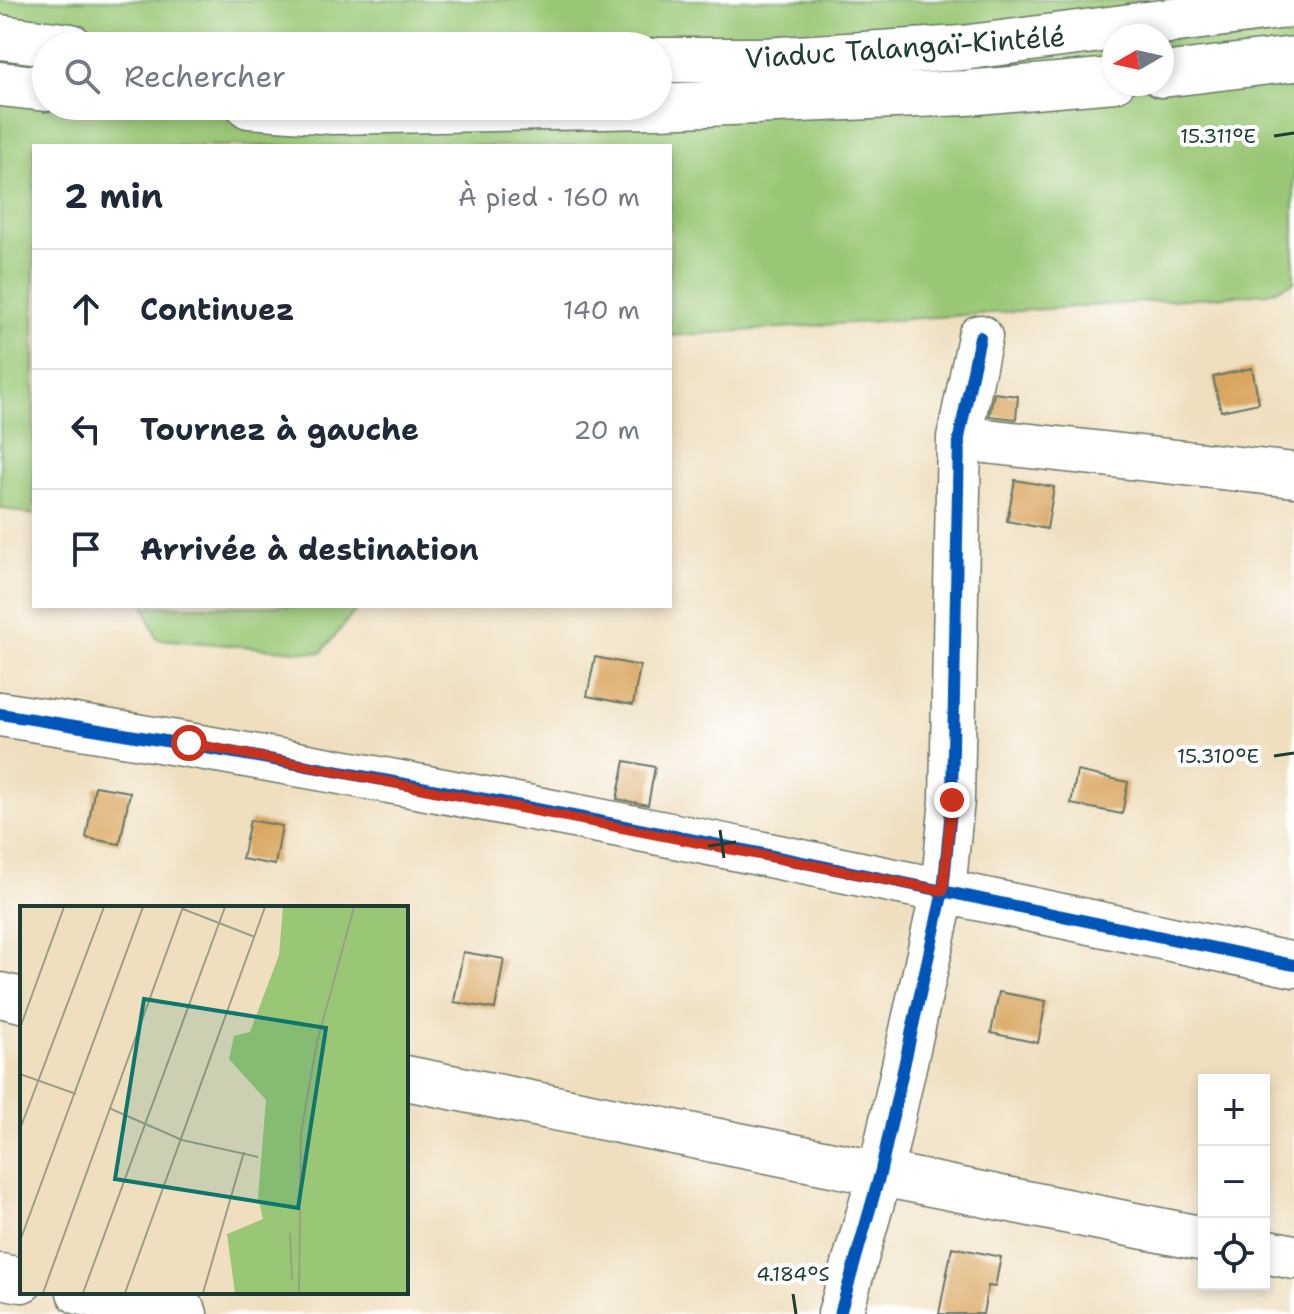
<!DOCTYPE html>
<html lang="fr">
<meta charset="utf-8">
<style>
:root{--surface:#fff;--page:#f6f6f7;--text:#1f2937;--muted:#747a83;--line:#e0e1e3}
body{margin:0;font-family:"Shantell Sans",sans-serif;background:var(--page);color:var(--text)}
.controls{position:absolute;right:24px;bottom:24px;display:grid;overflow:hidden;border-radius:0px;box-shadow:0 4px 12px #0003}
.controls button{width:72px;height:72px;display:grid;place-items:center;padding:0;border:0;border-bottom:2px solid var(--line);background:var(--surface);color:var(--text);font:40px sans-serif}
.compass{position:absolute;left:1102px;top:24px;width:72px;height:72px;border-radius:50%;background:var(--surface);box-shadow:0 4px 12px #0003;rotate:261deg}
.stop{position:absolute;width:24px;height:24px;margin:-18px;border:6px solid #c8321e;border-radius:50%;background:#fff}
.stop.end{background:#c8321e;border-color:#fff;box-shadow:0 2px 8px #0008}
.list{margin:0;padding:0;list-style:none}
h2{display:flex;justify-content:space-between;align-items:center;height:104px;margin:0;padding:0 32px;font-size:34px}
h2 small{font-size:26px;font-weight:400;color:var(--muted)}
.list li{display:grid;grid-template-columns:52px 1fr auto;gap:24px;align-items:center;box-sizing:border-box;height:120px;padding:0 32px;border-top:2px solid var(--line)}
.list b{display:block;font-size:30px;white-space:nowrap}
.list em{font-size:26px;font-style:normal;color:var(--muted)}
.icon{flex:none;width:44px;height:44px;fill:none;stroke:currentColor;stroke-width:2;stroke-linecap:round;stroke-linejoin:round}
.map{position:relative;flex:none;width:1294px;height:1314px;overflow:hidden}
.search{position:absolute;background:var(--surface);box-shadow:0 4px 12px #0003;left:32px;top:32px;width:640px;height:88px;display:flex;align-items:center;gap:20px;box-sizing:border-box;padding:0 28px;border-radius:44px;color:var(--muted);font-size:30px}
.panel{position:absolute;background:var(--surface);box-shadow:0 4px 12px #0003;left:32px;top:144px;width:640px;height:464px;border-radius:0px}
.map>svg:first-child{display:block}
</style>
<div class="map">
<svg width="1294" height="1314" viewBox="0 0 1294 1314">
<rect width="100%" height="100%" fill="#fff"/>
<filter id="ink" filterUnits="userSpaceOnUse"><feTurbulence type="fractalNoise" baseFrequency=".0125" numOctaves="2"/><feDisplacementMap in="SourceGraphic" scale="16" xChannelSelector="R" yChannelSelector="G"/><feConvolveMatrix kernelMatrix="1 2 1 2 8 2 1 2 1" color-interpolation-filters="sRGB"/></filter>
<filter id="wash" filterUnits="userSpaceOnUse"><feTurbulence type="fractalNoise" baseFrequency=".006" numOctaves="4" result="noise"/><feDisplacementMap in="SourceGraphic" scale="32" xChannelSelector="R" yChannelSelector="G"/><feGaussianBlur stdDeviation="1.8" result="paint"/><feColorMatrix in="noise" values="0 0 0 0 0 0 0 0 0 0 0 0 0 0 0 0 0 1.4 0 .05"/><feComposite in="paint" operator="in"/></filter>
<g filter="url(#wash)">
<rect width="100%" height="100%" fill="#efdfbf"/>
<path fill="#9ac775" stroke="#5c8254" stroke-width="2" fill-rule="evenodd" d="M0,0H1294V282L1268,293L670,336V146H34V515L0,508ZM1114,36H1162V84H1114ZM46,46H658V106H46Z
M144,606H359L321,653L157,639Z"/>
<g id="blocks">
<path fill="#d9a65e" d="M1252,368L1259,403L1221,411L1213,377Z
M994,393L1018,396L1016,419L989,416Z
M1015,480L1054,487L1047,529L1007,521Z
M595,657L640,666L633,705L587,696Z
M625,761L655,767L648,805L617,799Z
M1077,771L1128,782L1122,814L1071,804Z
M95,786L130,792L120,844L86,838Z
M250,820L282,826L275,865L242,859Z
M463,952L504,959L495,1009L454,1002Z
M999,992L1046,1001L1038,1043L991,1033Z
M952,1247L1001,1257L995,1287L988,1286L983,1314H939Z"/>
</g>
</g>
<g filter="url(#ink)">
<use href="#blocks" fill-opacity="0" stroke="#687665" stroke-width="2"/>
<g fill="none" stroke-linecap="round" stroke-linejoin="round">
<defs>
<path id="street" d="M959,438L1294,475
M0,714C434,782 865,874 1294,965
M0,995L22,1000
M406,1078L1204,1239
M1264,1251L1294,1257
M0,1276L22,1280
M79,1292L185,1314
M840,1314L880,1174L943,891L952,800L959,438L980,337"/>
<path id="highway" d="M0,37L71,46
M658,60H764L962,48L1294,5
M1162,75L1294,59
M0,84L46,89
M249,106L333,112L653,106
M658,106L966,93L1114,80"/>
</defs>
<use href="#street" stroke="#687665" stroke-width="47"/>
<use href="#highway" stroke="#687665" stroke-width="47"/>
<use href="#street" stroke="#fff" stroke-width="44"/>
<use href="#highway" stroke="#fff" stroke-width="44"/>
<defs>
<path id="cycleway" d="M0,714C434,782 865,874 1294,965
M840,1314L880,1174L943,891L952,800L959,438L980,337"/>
</defs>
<use href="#cycleway" stroke="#fff" stroke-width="17"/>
<use href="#cycleway" stroke="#0057b8" stroke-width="12"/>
</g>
</g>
<g fill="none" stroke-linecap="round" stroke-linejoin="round" filter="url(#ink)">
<path stroke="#c8321e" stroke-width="10" d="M189,743L943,891L952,800"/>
</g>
<path fill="none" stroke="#1f3d34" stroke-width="3" d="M1274,136L1294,133M1274,756L1294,753M720,830L724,858M708,846L736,842M793,1294L796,1314"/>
<g text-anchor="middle" stroke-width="8" stroke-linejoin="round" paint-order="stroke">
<g font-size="28" fill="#1f3d34" stroke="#fff">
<text transform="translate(905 47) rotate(-4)" y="10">Viaduc Talangaï-Kintélé</text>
</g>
</g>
<g transform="translate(20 906)">
<rect width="388" height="388" fill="#efdfbf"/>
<path d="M263,1H388V387H215L207,328L243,313L238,292L246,194L209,153L214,130L230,126L259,49Z" fill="#9ac775"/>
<path fill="none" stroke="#9c9e87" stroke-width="2" d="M163,3L235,31M0,122L44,1M0,168L56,188M89,202L162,234L238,251M0,223L84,1M270,327L272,374M0,335L123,1M23,387L163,1M63,387L205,1M105,387L245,1M183,387L224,246M279,387L281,227L297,136L334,1"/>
<path fill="#0f766e" fill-opacity="0.15" stroke="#0f766e" stroke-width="4" d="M124,93L306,122L278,302L95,273Z"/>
<rect width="388" height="388" fill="none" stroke="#1f3d34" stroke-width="4"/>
</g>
<g font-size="20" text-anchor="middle" fill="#1f3d34" stroke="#fff" stroke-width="8" stroke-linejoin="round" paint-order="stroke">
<text x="1218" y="143">15.311°E</text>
<text x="1218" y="763">15.310°E</text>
<text x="793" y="1281">4.184°S</text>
</g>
</svg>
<div class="controls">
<button>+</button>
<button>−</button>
<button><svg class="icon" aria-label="locate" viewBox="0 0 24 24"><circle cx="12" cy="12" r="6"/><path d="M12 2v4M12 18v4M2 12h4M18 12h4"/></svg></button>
</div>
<svg class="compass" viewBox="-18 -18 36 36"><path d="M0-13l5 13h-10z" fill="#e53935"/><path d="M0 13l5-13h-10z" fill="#747a83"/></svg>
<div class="stop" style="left:189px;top:743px"></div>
<div class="stop end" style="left:952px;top:800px"></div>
<div class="search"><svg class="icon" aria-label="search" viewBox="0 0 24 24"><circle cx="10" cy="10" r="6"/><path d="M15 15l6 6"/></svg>Rechercher</div>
<section class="panel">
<h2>2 min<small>À pied · 160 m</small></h2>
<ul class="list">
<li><svg class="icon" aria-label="ahead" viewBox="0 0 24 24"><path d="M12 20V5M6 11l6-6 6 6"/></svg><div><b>Continuez</b></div><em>140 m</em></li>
<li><svg class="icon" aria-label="left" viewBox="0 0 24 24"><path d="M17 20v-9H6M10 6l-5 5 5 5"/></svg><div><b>Tournez à gauche</b></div><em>20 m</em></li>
<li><svg class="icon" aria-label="arrive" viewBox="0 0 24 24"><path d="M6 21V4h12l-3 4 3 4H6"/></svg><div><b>Arrivée à destination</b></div></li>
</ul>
</section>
</div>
